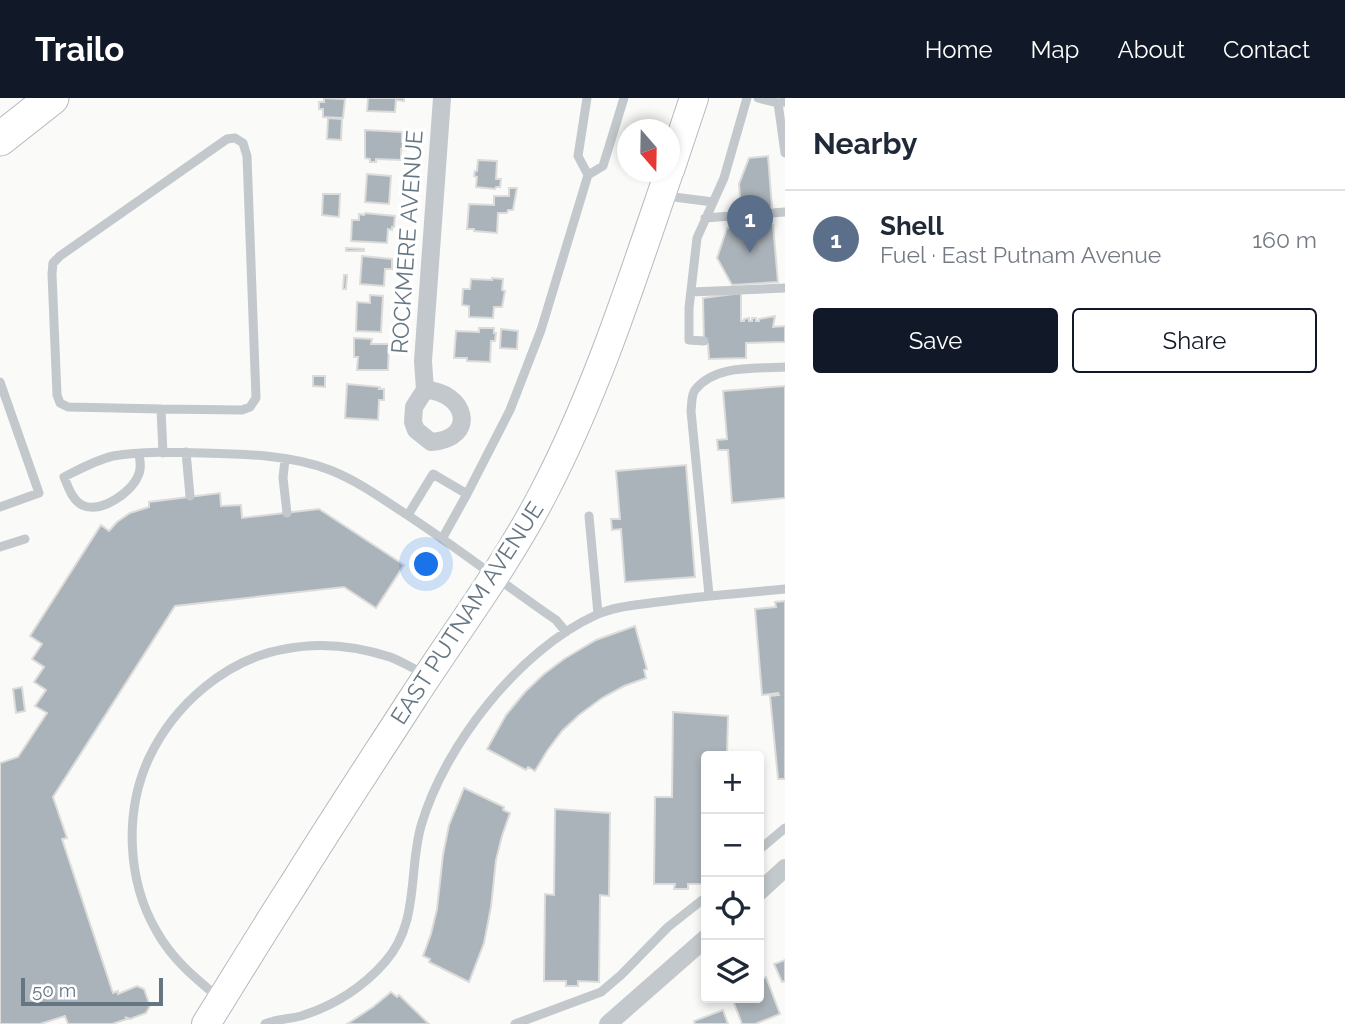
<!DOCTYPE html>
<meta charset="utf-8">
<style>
:root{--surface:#fff;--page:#f6f6f7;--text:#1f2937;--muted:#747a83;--line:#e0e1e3;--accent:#111827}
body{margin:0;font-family:Raleway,sans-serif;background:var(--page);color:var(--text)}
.controls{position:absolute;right:21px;bottom:21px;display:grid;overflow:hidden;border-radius:7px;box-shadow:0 4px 10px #0003}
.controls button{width:63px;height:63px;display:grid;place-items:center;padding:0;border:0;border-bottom:2px solid var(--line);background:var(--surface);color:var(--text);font:35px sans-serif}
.compass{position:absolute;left:617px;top:21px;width:63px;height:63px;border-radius:50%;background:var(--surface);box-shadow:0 4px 10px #0003;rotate:160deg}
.scale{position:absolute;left:21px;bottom:18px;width:142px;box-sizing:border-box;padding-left:7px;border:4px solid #657683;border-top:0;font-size:19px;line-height:24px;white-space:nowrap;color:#657683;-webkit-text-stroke:5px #fff;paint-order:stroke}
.you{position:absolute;left:427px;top:467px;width:24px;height:24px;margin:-18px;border:5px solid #fff;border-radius:50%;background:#1a73e8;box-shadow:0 0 0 10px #1a73e833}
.badge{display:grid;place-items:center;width:46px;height:46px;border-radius:50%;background:var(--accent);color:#fff;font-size:23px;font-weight:700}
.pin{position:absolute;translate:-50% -58px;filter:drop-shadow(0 2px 4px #0008)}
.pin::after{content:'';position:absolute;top:37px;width:24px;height:21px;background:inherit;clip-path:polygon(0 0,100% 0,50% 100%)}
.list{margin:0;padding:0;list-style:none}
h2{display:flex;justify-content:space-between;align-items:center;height:91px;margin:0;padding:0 28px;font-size:30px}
h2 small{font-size:23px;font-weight:400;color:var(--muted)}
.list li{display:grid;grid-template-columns:46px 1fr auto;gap:21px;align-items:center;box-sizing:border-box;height:98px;padding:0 28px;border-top:2px solid var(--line)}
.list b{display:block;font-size:26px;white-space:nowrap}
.list p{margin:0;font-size:23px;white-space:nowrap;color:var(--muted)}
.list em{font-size:23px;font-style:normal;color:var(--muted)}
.actions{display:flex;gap:14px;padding:21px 28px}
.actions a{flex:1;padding:16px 0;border:2px solid var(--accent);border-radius:7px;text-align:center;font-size:24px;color:var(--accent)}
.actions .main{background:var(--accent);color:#fff}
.icon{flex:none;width:38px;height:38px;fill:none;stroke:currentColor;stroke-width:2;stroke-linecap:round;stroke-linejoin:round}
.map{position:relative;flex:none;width:785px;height:926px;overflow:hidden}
header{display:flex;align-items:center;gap:42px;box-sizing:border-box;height:98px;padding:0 35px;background:var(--accent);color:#fff}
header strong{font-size:33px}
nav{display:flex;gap:38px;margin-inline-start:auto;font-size:24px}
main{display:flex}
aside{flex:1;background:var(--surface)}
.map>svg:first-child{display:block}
</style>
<header>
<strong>Trailo</strong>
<nav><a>Home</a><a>Map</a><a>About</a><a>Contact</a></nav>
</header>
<main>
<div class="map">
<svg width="785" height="926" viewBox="0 0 785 926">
<rect width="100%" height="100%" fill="#fafaf8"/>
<path fill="#aab3b9" stroke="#dcdcda" stroke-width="2" d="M324,0L345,1L343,20L323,19V11H319V4H324Z
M368,0H404V3L396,2L395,14L367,13Z
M328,20L342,21L341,42L327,41Z
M365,32L402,34V44H405V52L401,51V62L376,61V64H370V61L365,60Z
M768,58L772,109L741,111L739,86L749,60Z
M478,62L497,63L496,81H501L500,89H496L495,91L476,89L477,79L474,78L475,73H477Z
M367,76L391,78L389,106L365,104Z
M509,90H517L513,112H508L507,115H498L497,135L474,133V131H467L469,106L494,107V98H509Z
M323,96H340L339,119L322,117Z
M365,115L395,118L394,129H392V132L388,131L387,145L351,143L352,122H359V116L364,117Z
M773,127L778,184L732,187L717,160L727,130Z
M346,150L364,151V153H346Z
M362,158L392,161V171H385L384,188L360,186Z
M344,177H347L346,191H343Z
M492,180L503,181L502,192L505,193L502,209H494L493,220L469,219V208L462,207L463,191H470L471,181L492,182Z
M741,195V223H744V221L749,220V223H752V220H756V223H759V221L775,218L773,229L785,228V244L746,245V260L709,261L708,246H704L703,200Z
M370,197L383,198L381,234L356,233L357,204L370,205Z
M479,230H494V235H496L495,243H491L490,264L467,263V260H454L456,233L479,234Z
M501,231L518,233L517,251L500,250Z
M354,240L372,241L371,246H389L388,272H357L358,259H354Z
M313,278H325V289L313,288Z
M347,286L380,289L379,291H384V302H379L378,322L345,320Z
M785,288V400L732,405L728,352H718L717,342L727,341L723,293Z
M686,367L695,479L625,484L621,431L612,432L611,421H620L616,373Z
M220,395L221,408L241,407L242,420L319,411L404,467L376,510L344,489L175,508L53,699L67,740L62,741L113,895L118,893V896L137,888L144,891L150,908L146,915L130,921L125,919L127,921L112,926H68L65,918L40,926H0V665L18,659L47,615L35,608L46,592L34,584L44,569L32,561L42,546L30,538L101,427L109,433L117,424L130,415L149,409V404Z
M785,503V681H778L770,598L779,597L778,595L762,597L755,511L776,509L775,504Z
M635,528L647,571L644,572L646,580L624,588L602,600L579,617L562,633L547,653L535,673L528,669L526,672L487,651L506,617L525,594L544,576L564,561L596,542Z
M22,589L25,613L16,615L13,591Z
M673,614L728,618L727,658H706V786H688V791H674L675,786H654L655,699H672Z
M464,690L504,709L503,712L510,715L502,738L496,762L491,809L484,845L469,884L429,864L430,861L423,858L431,836L437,811L443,757L449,727Z
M555,711L610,715L609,798L600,797L599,884L578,883V888H566V883H544L545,796L554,797Z
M785,862V883L782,884L774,866Z
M766,879L780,916L755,926H742L732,900H759V882Z
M391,894L397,899L399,897L429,926H347L373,909Z
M723,912L728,926H695L694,923Z"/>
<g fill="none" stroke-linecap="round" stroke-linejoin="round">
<defs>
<path id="primary" d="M670,72L694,0
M206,926C235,880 263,833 293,787C332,724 373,662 413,600C457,532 507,466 544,394C597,292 632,182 669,74"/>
<path id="motorway" d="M0,41L52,0"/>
</defs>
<use href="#primary" stroke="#b5babe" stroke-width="30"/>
<use href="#motorway" stroke="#b4b9bd" stroke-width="35"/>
<path stroke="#c3c8cc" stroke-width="9" d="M587,0L578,58L588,77
M758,0L778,5L785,4
M778,5L785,55
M666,98L713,104
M705,120L785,114
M691,194L785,190
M704,243L689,242V210L697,140L724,80L747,0
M0,284L39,395L0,409
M161,311L68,309L60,305L57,297L52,176L53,165L60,158L227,41L235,40L243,45L247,58L256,300L250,309L242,312L161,311L163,355
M186,354L190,398
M139,356C140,363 142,371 138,378C131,395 100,416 82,407C72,402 68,388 64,379C80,371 96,362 113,358C142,353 174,354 203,355C245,356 291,357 330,372C353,381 374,395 395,409C450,444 502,485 556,522L566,534
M285,361L283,380L287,415
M467,396L510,312L541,232L588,77L603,68L624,0
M408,417L433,376L467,396L442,441
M589,418L598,516
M0,449L25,441
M709,497L691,313C692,306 691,297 695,292C715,266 756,271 785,269
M759,752L785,730
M218,899C195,880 172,861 157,834C127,783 124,714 149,660C174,607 226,561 285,551C320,544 356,548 390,559C401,563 412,570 423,575
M265,926C277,921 289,921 301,918C333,908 363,889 385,864C420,824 408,774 421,728C444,648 519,552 596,517C615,508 638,507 658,504C701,498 743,495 785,491
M515,926L601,894L621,877L668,829L706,799"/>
<path stroke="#c3c8cc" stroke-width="18" d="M425,292C466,293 479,341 431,344L416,332L413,324L414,309L425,292L423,263L442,0
M759,794L785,770
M608,926L706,840"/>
<use href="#primary" stroke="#fff" stroke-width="28"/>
<use href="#motorway" stroke="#fff" stroke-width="33"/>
</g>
<g text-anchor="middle" stroke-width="7" stroke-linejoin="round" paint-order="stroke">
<g font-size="23" fill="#657683" stroke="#fff">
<text transform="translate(407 144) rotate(-86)" y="8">ROCKMERE AVENUE</text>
<text transform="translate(467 515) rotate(-57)" y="8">EAST PUTNAM AVENUE</text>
</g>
</g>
</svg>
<div class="controls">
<button>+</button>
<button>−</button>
<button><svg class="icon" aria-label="locate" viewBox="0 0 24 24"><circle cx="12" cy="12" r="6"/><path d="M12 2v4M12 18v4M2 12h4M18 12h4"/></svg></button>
<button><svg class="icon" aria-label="layers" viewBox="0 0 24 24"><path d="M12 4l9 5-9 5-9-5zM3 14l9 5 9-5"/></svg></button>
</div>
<svg class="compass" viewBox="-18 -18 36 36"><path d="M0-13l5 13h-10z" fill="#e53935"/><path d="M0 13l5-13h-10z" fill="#747a83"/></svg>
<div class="scale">50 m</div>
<div class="you"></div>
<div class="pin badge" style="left:750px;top:155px;background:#5c6f8a">1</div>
</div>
<aside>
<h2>Nearby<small></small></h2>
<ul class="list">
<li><span class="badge" style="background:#5c6f8a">1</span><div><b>Shell</b><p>Fuel · East Putnam Avenue</p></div><em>160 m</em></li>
</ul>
<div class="actions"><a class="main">Save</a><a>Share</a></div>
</aside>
</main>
